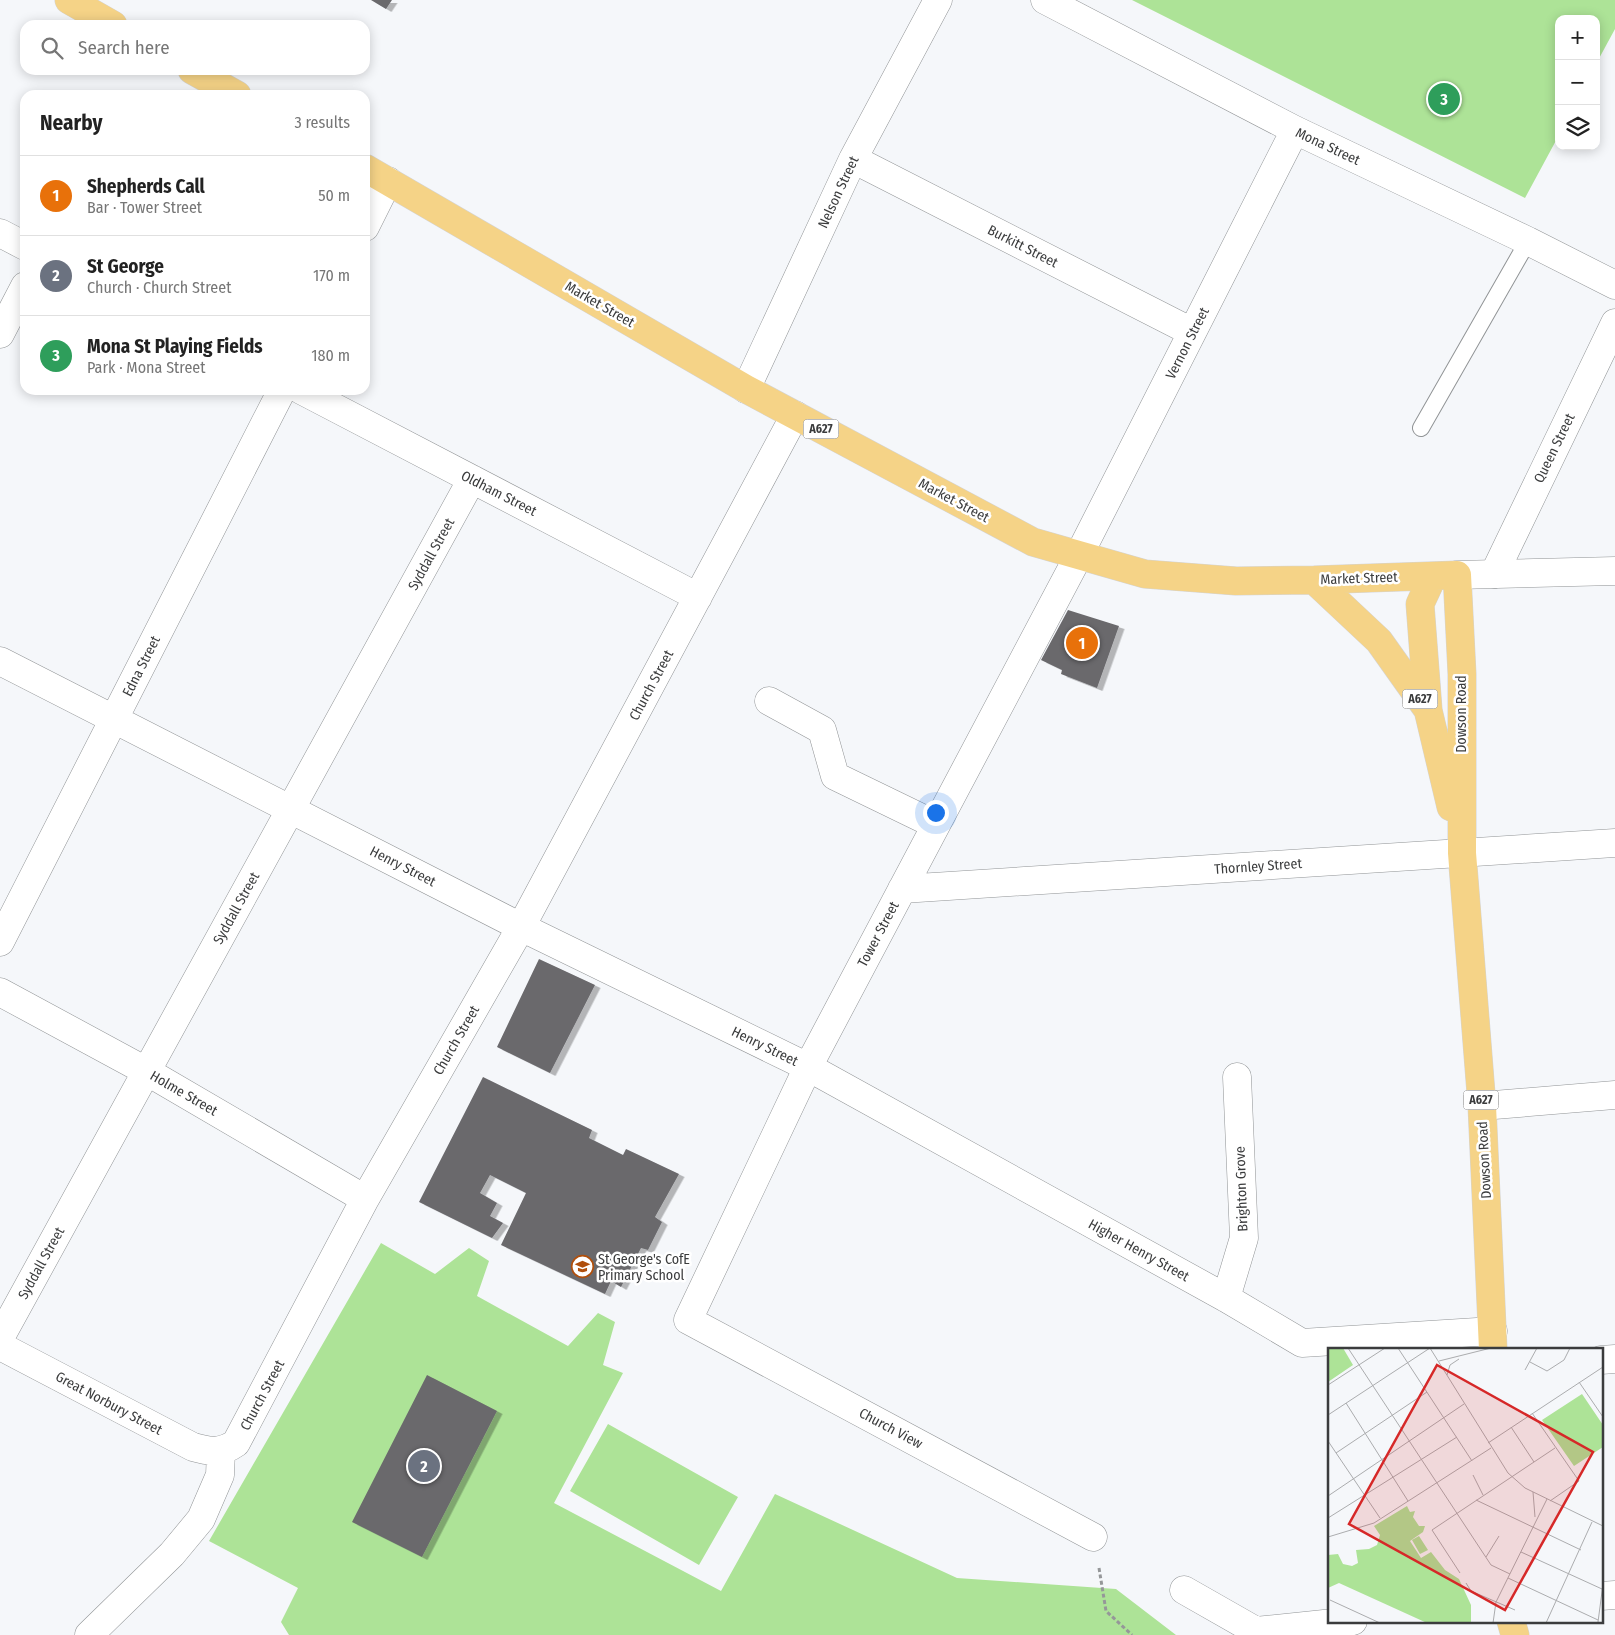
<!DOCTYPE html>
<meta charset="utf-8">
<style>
:root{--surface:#fff;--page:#f2f2f2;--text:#222;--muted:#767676;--line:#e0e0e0;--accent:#b04f0c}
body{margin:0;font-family:"Fira Sans Condensed",sans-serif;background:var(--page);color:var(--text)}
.controls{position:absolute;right:15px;top:15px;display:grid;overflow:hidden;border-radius:10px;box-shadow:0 2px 12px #0003}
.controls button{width:45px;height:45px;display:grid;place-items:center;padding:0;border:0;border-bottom:1px solid var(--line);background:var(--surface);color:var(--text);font:25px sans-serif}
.you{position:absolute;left:935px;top:812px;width:18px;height:18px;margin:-12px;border:4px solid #fff;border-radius:50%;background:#1a73e8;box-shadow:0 0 0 8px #1a73e833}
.badge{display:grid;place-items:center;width:32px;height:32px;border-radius:50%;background:var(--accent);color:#fff;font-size:16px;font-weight:700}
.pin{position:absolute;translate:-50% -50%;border:2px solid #fff;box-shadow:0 1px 5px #0006}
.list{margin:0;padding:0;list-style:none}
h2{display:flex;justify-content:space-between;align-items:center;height:65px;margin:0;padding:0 20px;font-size:21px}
h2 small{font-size:16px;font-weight:400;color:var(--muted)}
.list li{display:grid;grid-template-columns:32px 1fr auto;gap:15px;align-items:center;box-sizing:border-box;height:80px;padding:0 20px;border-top:1px solid var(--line)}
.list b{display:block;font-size:19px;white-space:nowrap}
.list p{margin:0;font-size:16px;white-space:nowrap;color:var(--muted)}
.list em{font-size:16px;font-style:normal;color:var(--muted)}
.icon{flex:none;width:28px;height:28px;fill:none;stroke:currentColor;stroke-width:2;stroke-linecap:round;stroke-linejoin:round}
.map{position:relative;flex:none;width:1615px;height:1635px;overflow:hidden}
.search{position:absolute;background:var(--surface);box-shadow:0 2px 12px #0003;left:20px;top:20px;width:350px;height:55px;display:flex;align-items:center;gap:12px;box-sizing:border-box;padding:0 18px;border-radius:15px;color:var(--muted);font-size:19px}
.panel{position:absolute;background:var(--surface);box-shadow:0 2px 12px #0003;left:20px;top:90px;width:350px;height:305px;border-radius:15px}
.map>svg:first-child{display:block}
</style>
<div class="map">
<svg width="1615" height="1635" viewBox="0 0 1615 1635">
<defs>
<filter id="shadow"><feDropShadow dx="5.5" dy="3" stdDeviation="0" flood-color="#0004"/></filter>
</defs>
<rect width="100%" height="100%" fill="#f5f7fa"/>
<path fill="#ade397" d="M1132,0H1615V29L1596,64V19H1559V135L1525,198Z
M381,1243L435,1274L469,1248L489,1261L477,1296L568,1346L598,1313L615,1322L603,1365L623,1373L554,1503L721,1591L775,1494L957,1578L1116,1589L1176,1635H289L281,1622L298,1588L209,1541Z
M608,1424L738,1497L699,1565L570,1491Z"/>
<path fill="#6a696c" filter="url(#shadow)" d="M371,0H392L386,9Z
M1068,610L1119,626L1097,688L1061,674L1062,670L1041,660Z
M539,959L595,985L550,1073L497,1047Z
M483,1077L592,1130L589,1138L623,1155L626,1149L679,1174L655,1217L662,1222L648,1250L641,1248L621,1287L611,1281L605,1294L501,1245L526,1193L490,1175L480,1193L497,1203L490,1216L503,1223L492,1238L419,1202Z
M427,1375L497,1411L422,1557L352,1522Z"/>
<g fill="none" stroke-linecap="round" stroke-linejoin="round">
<defs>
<path id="service" d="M1421,428L1528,241"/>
<path id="minor" d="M1045,0L1295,130L1528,241L1615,285
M853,159L1192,332
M365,227L388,181
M0,233L25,246
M0,334L25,286
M746,389L853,159L938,0
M301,390L698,597
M1494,574L1615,323
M0,661L521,927L808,1067L1226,1298L1302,1343L1493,1331
M769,701L822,730L835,776L936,825
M902,889L1615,843
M0,942L282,390
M0,992L146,1071L365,1199
M1482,1106L1615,1095
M1226,1298L1244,1238L1237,1077
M0,1338L472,479
M0,1346L193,1447C210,1452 222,1453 236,1443L365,1199L521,927L795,415
M1601,1360L1615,1359
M1093,1537L688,1320L808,1067L1079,555L1295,130
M1184,1590L1256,1631L1353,1621
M1601,1596L1615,1595
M89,1635L172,1554L201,1519L220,1475L221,1451"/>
<path id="secondary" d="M1457,575L1615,571"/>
<path id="primary" d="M69,0L113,25
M192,70L237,95
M365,168L746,389L1033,542L1145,574L1236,581L1314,580L1457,575L1462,674V853L1482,1106L1493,1349
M1314,580L1379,641L1428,710L1451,807
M1428,709L1420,604L1433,576
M1511,1621L1515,1635"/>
</defs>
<use href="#service" stroke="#919496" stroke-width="18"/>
<use href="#minor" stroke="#919496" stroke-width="29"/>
<use href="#secondary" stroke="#919496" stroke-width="29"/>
<use href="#primary" stroke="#d4d4d4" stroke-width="29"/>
<path stroke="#959799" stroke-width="3" stroke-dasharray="4 2.5" stroke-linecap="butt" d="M1099,1568L1106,1611L1132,1635"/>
<use href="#service" stroke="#fff" stroke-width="16"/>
<use href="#minor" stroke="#fff" stroke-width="28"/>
<use href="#secondary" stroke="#fff" stroke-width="28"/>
<use href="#primary" stroke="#f5d387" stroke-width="28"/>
</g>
<defs>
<symbol id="school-ring" viewBox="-11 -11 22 22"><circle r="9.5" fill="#fff" stroke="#b04f0c" stroke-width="1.5"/><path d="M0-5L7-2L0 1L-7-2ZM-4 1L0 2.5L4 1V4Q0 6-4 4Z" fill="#b04f0c"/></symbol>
</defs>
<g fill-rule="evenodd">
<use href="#school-ring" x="570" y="1254" width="25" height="25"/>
</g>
<g text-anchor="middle" stroke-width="5" stroke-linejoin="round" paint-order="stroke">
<g fill="#fff" stroke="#767677" stroke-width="1">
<rect x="803.5" y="419.5" width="35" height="19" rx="4"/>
<rect x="1402.5" y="689.5" width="35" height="19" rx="4"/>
<rect x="1463.5" y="1090.5" width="35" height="19" rx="4"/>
</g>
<g font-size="12" font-weight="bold" fill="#3b3c3d">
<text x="821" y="433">A627</text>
<text x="1420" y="703">A627</text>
<text x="1481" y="1104">A627</text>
</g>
<g font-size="14" fill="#3b3c3d" stroke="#fff">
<text transform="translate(1328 146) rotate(25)" y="5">Mona Street</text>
<text transform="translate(838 192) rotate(-65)" y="5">Nelson Street</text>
<text transform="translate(1023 246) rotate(27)" y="5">Burkitt Street</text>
<text transform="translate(600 304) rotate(30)" y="5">Market Street</text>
<text transform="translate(1187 343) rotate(-63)" y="5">Vernon Street</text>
<text transform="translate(1554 448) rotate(-64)" y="5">Queen Street</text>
<text transform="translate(499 493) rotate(27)" y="5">Oldham Street</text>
<text transform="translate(954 500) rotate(28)" y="5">Market Street</text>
<text transform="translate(431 554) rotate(-61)" y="5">Syddall Street</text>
<text transform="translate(1359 578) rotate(-2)" y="5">Market Street</text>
<text transform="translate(141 666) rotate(-63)" y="5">Edna Street</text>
<text transform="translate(651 685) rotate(-62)" y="5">Church Street</text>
<text transform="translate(1461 714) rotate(-90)" y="5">Dowson Road</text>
<text transform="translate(403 866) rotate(27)" y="5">Henry Street</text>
<text transform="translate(1258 866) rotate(-4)" y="5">Thornley Street</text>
<text transform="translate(236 908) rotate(-61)" y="5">Syddall Street</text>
<text transform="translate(878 934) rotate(-62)" y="5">Tower Street</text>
<text transform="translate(456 1040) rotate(-60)" y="5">Church Street</text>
<text transform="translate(765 1046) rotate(26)" y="5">Henry Street</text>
<text transform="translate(184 1093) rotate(30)" y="5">Holme Street</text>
<text transform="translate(1484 1160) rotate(-93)" y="5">Dowson Road</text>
<text transform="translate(1241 1189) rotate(-92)" y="5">Brighton Grove</text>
<text transform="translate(1139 1250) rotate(29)" y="5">Higher Henry Street</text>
<text transform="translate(41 1263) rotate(-61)" y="5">Syddall Street</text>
<text transform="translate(262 1395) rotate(-62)" y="5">Church Street</text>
<text transform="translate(109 1403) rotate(28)" y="5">Great Norbury Street</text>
<text transform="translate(891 1428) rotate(28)" y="5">Church View</text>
</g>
<g font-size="14" fill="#3b3c3d" stroke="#fff" text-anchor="start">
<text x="598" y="1264">St George's CofE<tspan x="598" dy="16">Primary School</tspan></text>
</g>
</g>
<g transform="translate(1328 1348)">
<rect width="275" height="275" fill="#f5f7fa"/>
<path d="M0,0H15L25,17L0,34ZM254,46L275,77V99L246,118L214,72ZM79,158L82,164L87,163L85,169L91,178H97L95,184L82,193L93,210L103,204L117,222L131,231L143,257V275H99L11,235L0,240V207L10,206L15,216L24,218L30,215L28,202L41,201L49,197L52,187L46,178ZM91,188L100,202L92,206L84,192Z" fill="#ade397"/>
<path fill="none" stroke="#abacae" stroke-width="1" d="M20,0L163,217L182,226M70,0L144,113M102,0L180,125L197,140L275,178M111,13L163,0M202,14L219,23L236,12L242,0M197,22L209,0M119,27L122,17L131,11M251,34L275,69M0,37L57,0M18,55L80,153M204,65L251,133L222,153M0,67L102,0M183,79L206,114M0,93L52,170M160,95L275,19M8,105L99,44M145,127L155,147M205,144L207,169M0,148L136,56M148,152L253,202M0,170L129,89M0,189L46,175L163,100M193,204L274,241M158,209L171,188M132,225L104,182L227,100M180,230L270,272M138,235L143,243L187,262M2,252L52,275M270,274L275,236M165,275L168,254L219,151M218,275L264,174"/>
<path fill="#d62828" fill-opacity="0.15" stroke="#d62828" stroke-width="2.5" d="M109,17L265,104L177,262L21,176Z"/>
<rect width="275" height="275" fill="none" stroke="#3b3c3d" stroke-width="2.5"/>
</g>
</svg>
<div class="controls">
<button>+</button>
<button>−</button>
<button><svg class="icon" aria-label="layers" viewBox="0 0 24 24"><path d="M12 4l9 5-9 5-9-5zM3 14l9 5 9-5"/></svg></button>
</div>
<div class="you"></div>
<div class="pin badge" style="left:1082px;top:643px;background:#e8710a">1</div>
<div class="pin badge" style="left:424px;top:1466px;background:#6b7280">2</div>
<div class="pin badge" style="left:1444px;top:99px;background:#2e9e5b">3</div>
<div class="search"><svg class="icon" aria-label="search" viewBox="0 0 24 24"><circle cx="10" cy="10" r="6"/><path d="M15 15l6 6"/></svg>Search here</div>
<section class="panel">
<h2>Nearby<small>3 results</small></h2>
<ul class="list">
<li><span class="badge" style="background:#e8710a">1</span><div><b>Shepherds Call</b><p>Bar · Tower Street</p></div><em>50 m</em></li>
<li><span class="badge" style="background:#6b7280">2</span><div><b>St George</b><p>Church · Church Street</p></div><em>170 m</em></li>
<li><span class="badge" style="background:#2e9e5b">3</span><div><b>Mona St Playing Fields</b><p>Park · Mona Street</p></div><em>180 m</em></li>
</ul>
</section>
</div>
